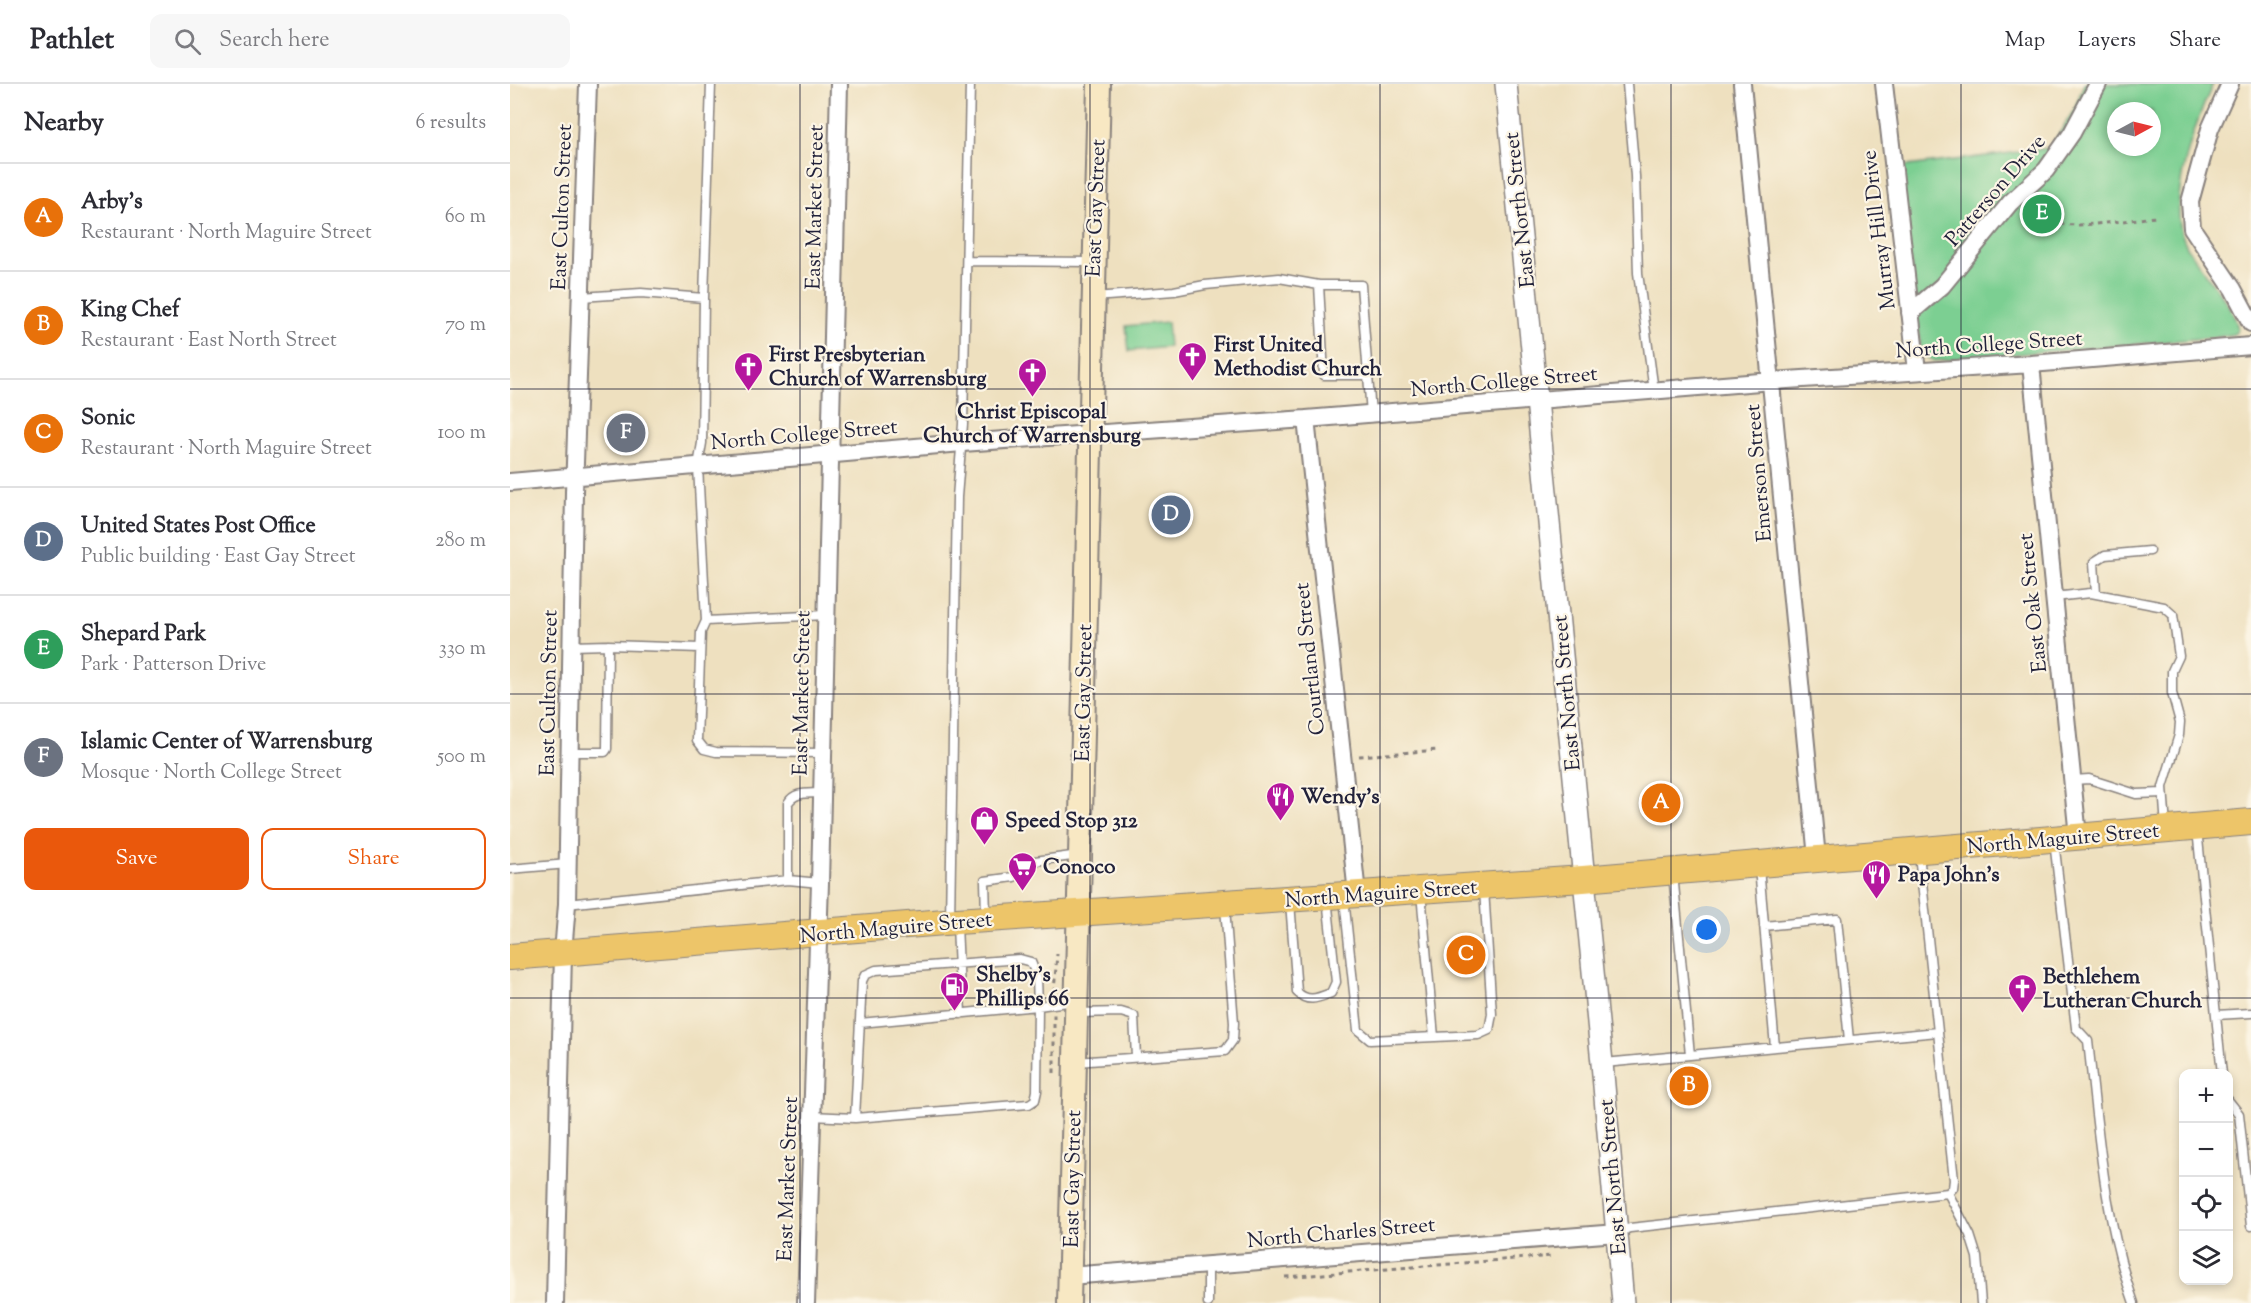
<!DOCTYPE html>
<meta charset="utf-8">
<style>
:root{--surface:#fff;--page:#f7f7f7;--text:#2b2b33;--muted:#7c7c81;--line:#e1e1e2;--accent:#ea580c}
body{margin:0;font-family:"Sorts Mill Goudy",serif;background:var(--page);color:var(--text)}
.controls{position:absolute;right:18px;bottom:18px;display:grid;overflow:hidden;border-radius:12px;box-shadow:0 3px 9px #0003}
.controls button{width:54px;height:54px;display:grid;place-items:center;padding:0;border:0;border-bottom:2px solid var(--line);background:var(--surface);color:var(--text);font:30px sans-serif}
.compass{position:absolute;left:1597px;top:18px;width:54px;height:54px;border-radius:50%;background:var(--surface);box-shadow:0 3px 9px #0003;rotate:83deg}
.you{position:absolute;left:1197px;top:846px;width:21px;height:21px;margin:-15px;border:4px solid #fff;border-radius:50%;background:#1a73e8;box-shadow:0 0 0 9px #1a73e833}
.badge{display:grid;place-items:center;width:39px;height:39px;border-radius:50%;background:var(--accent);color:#fff;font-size:20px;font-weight:700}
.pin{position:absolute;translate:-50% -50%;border:3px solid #fff;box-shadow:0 2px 6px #0006}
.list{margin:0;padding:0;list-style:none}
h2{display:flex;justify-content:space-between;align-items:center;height:78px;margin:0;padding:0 24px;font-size:26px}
h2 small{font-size:20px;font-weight:400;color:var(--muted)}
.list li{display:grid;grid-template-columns:39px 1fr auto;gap:18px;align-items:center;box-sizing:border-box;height:108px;padding:0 24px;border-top:2px solid var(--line)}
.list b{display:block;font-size:22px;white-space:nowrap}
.list p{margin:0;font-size:20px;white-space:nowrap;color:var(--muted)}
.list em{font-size:20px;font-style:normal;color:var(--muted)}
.actions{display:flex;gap:12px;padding:18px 24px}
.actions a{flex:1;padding:14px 0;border:2px solid var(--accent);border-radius:12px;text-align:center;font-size:21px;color:var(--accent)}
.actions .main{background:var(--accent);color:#fff}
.icon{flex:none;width:33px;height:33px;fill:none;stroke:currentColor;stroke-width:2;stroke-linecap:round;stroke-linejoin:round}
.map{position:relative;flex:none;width:1741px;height:1219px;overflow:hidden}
header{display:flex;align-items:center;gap:36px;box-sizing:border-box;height:84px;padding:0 30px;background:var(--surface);border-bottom:2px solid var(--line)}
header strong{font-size:28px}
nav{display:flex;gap:33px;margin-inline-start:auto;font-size:21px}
.search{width:420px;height:54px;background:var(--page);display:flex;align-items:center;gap:15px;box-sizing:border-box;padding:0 21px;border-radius:12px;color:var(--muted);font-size:22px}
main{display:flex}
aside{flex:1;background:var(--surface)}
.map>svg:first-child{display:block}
</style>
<header>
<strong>Pathlet</strong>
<div class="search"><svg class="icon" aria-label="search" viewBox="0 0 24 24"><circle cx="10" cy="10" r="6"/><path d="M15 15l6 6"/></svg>Search here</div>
<nav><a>Map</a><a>Layers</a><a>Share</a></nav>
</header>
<main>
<aside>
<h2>Nearby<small>6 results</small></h2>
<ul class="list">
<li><span class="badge" style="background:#e8710a">A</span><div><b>Arby's</b><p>Restaurant · North Maguire Street</p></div><em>60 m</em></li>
<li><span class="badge" style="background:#e8710a">B</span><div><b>King Chef</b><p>Restaurant · East North Street</p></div><em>70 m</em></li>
<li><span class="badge" style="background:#e8710a">C</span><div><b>Sonic</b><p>Restaurant · North Maguire Street</p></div><em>100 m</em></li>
<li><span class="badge" style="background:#5c6f8a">D</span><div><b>United States Post Office</b><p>Public building · East Gay Street</p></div><em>280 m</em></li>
<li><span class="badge" style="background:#2e9e5b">E</span><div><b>Shepard Park</b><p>Park · Patterson Drive</p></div><em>330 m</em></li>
<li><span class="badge" style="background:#6b7280">F</span><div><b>Islamic Center of Warrensburg</b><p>Mosque · North College Street</p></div><em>500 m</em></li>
</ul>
<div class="actions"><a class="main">Save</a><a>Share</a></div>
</aside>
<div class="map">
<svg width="1741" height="1219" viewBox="0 0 1741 1219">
<rect width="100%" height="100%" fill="#fcf5e5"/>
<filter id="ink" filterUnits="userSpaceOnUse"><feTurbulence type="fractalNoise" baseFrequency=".0167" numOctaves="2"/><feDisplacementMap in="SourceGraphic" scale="12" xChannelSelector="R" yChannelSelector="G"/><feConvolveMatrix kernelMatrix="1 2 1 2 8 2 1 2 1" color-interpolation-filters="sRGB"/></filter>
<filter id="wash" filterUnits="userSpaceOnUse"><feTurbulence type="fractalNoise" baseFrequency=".008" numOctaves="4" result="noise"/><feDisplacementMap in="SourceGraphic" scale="24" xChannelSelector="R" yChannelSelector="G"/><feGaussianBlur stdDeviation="1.35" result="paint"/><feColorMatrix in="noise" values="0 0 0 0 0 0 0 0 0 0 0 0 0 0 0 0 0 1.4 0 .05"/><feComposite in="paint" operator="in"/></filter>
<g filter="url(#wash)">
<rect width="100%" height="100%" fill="#eee0bf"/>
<path fill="#7ccf92" stroke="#4f7866" stroke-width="1.5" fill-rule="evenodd" d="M1574,0H1703C1685,39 1657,114 1674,156C1678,167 1687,178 1694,187C1706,206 1725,224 1728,246L1724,250L1709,253L1424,277L1416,273L1411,266L1390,83L1540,64L1564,26ZM1606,27H1642V63H1606Z
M657,238L659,263L619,267L616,242Z"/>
</g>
<g filter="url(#ink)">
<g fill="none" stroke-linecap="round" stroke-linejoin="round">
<defs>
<path id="service" d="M1117,0L1125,92L1128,189L1144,307
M458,177L583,178
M71,213L131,209L194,214
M584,213L664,207L695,201L769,194L809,201
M858,291H814L809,201H851L861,330
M1586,510L1584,478L1595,471L1640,467
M1544,513L1581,509L1654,523L1663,531L1669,572L1662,587V609L1670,638L1669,651L1653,703L1656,743
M196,537L188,382L192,359L194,214L201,0
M98,561L190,564
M59,668H95L97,665L98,561L61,562
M313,669L206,668L194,665L187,656L191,548L196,537L316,531
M1563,696L1579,695L1626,710L1653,709
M1687,745L1712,990
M1544,757L1566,944L1578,957C1588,1045 1594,1136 1624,1219
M1249,784L1265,963
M0,785L58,780
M1163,789L1180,971
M278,796V719C285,707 298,710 311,709
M911,809L924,953
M834,814L848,946L860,956L968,951L979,946L982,930L974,805
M780,818L787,908C798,919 808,914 821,909L826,898L817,814
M57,820L278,796L310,799
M476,831L475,797L504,793L525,777L569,771
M440,836L447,413L453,340L460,0
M447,841L451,930
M1254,842L1327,835L1339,956
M567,929L611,928L624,932L626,973
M1706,931L1741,929
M566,978L715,967L723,956L724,939L715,823
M1094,979L1428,948L1409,770
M1718,1016L1729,1030L1741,1142
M301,1032L345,1034L519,1020L525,1016L527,1007L528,922L565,917
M345,1034L352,897L355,891L366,886L510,875L521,878L527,893L528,922L350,939
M1438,1109L1460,1151L1467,1173L1471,1219
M1107,1148L1120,1144L1438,1109L1443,1104L1444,1096L1428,948
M698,1219V1181"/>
<path id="minor" d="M1232,0L1307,774
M1374,0L1407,287
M1720,0L1700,45L1680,118L1682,144L1723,205L1741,239
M1400,229L1432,202L1500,119L1536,86L1562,49L1588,0
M1521,280L1568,753
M796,335L847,810
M0,398L452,359L796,335L1262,297L1521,280L1741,262
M559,1192L1107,1149
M45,1219L53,869L57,820L64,408L78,0
M296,1219L310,799L329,0"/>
<path id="tertiary" d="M996,0L1092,979L1113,1219"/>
<path id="secondary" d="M559,1219L589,0"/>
<path id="primary" d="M0,873L447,837L1073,795L1741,738"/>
</defs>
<use href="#service" stroke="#88817d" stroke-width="11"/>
<use href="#minor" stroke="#88817d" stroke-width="20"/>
<use href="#tertiary" stroke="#88817d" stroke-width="24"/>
<use href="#secondary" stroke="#88817d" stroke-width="26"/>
<use href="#primary" stroke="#88817d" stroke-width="28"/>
<path stroke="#88817d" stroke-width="3" stroke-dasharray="4.5 4.5" stroke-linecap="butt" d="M1519,122C1528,128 1537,136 1547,139C1570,145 1621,135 1646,133
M849,672L929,666
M544,908L547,870
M544,989V930
M775,1193L1043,1172"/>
<use href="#service" stroke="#fff" stroke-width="8"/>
<use href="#minor" stroke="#fff" stroke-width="16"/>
<use href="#tertiary" stroke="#fff" stroke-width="21"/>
<use href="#secondary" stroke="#f8e8c3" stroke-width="22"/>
<use href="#primary" stroke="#edc569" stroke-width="26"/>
</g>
</g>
<path fill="none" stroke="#22223b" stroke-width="1.5" stroke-opacity="0.55" d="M290,0V1219M580,0V1219M870,0V1219M1161,0V1219M1451,0V1219M0,305H1741M0,610H1741M0,914H1741"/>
<defs>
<symbol id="church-pin" viewBox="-11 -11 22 30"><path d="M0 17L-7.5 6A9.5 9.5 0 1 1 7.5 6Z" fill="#b5179e" stroke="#fcf5e5"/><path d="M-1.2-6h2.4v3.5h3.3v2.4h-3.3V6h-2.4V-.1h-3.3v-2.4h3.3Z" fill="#fff"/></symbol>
<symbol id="restaurant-pin" viewBox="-11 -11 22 30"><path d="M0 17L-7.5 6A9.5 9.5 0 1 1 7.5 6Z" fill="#b5179e" stroke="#fcf5e5"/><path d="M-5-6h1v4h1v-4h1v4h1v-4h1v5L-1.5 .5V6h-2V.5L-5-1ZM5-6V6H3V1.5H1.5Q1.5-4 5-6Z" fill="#fff"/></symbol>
<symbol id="shop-pin" viewBox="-11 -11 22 30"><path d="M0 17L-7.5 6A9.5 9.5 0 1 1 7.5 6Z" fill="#b5179e" stroke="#fcf5e5"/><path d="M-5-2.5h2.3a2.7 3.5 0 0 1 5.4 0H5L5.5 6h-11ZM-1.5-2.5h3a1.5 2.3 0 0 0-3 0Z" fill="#fff"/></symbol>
<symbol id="supermarket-pin" viewBox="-11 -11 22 30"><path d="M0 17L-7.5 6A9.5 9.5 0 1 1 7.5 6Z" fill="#b5179e" stroke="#fcf5e5"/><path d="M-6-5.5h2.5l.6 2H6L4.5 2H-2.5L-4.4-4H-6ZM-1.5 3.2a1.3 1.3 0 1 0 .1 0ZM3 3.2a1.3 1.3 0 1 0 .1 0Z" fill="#fff"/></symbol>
<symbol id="fuel-pin" viewBox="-11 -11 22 30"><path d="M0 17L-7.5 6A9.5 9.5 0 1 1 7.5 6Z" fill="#b5179e" stroke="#fcf5e5"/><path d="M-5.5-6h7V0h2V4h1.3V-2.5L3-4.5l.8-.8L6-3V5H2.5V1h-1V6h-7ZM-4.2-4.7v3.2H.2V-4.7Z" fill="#fff"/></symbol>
</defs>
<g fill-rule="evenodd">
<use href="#church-pin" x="666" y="256" width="33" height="45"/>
<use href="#church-pin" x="222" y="266" width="33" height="45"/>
<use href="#church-pin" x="506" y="272" width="33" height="45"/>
<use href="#restaurant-pin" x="754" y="696" width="33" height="45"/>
<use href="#shop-pin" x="458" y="720" width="33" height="45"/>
<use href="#supermarket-pin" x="496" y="766" width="33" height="45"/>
<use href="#restaurant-pin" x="1350" y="774" width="33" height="45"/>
<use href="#fuel-pin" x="428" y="886" width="33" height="45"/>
<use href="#church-pin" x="1496" y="888" width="33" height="45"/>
</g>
<g text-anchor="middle" stroke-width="4.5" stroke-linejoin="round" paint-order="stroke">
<g font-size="21" fill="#22223b" stroke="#fcf5e5">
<text transform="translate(1485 106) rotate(-49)" y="7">Patterson Drive</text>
<text transform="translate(51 123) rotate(-88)" y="7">East Culton Street</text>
<text transform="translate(304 123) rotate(-89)" y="7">East Market Street</text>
<text transform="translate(585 124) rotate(-88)" y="7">East Gay Street</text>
<text transform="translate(1009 126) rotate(-96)" y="7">East North Street</text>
<text transform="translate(1368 146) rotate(-97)" y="7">Murray Hill Drive</text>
<text transform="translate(1479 260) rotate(-4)" y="7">North College Street</text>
<text transform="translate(994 297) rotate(-5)" y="7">North College Street</text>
<text transform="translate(294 350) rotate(-5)" y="7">North College Street</text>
<text transform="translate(1248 389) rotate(-95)" y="7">Emerson Street</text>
<text transform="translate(1522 519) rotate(-96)" y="7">East Oak Street</text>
<text transform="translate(799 575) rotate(-96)" y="7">Courtland Street</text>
<text transform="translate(38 609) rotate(-89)" y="7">East Culton Street</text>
<text transform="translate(291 609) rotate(-89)" y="7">East Market Street</text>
<text transform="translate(573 609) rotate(-89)" y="7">East Gay Street</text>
<text transform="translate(1056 609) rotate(-95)" y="7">East North Street</text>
<text transform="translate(1553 754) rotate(-5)" y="7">North Maguire Street</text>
<text transform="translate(871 809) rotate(-4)" y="7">North Maguire Street</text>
<text transform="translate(386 843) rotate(-5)" y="7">North Maguire Street</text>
<text transform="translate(1102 1093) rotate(-95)" y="7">East North Street</text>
<text transform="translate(277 1095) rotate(-88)" y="7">East Market Street</text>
<text transform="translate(562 1095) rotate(-89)" y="7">East Gay Street</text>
<text transform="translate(831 1148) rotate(-5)" y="7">North Charles Street</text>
</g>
<g font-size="21" font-weight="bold" fill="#22223b" stroke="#fcf5e5" text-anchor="start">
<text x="704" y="267">First United<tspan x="704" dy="24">Methodist Church</tspan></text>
<text x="259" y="277">First Presbyterian<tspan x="259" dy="24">Church of Warrensburg</tspan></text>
<text x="522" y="334" text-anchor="middle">Christ Episcopal<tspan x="522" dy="24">Church of Warrensburg</tspan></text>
<text x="791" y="719">Wendy's</text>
<text x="495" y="743">Speed Stop 312</text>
<text x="533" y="789">Conoco</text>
<text x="1388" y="797">Papa John's</text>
<text x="466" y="897">Shelby's<tspan x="466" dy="24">Phillips 66</tspan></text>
<text x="1533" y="899">Bethlehem<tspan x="1533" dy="24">Lutheran Church</tspan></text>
</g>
</g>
</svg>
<div class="controls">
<button>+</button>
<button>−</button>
<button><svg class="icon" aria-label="locate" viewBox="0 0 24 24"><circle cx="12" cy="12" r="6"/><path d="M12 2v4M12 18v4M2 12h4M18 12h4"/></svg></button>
<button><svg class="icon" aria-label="layers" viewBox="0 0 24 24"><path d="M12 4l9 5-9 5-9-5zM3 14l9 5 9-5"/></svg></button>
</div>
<svg class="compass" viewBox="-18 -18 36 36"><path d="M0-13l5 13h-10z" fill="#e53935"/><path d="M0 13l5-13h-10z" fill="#7c7c81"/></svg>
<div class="you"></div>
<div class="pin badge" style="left:1151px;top:719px;background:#e8710a">A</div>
<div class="pin badge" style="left:1179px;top:1002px;background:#e8710a">B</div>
<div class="pin badge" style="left:956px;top:871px;background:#e8710a">C</div>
<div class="pin badge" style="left:661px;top:431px;background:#5c6f8a">D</div>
<div class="pin badge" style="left:1532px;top:130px;background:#2e9e5b">E</div>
<div class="pin badge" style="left:116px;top:349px;background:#6b7280">F</div>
</div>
</main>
